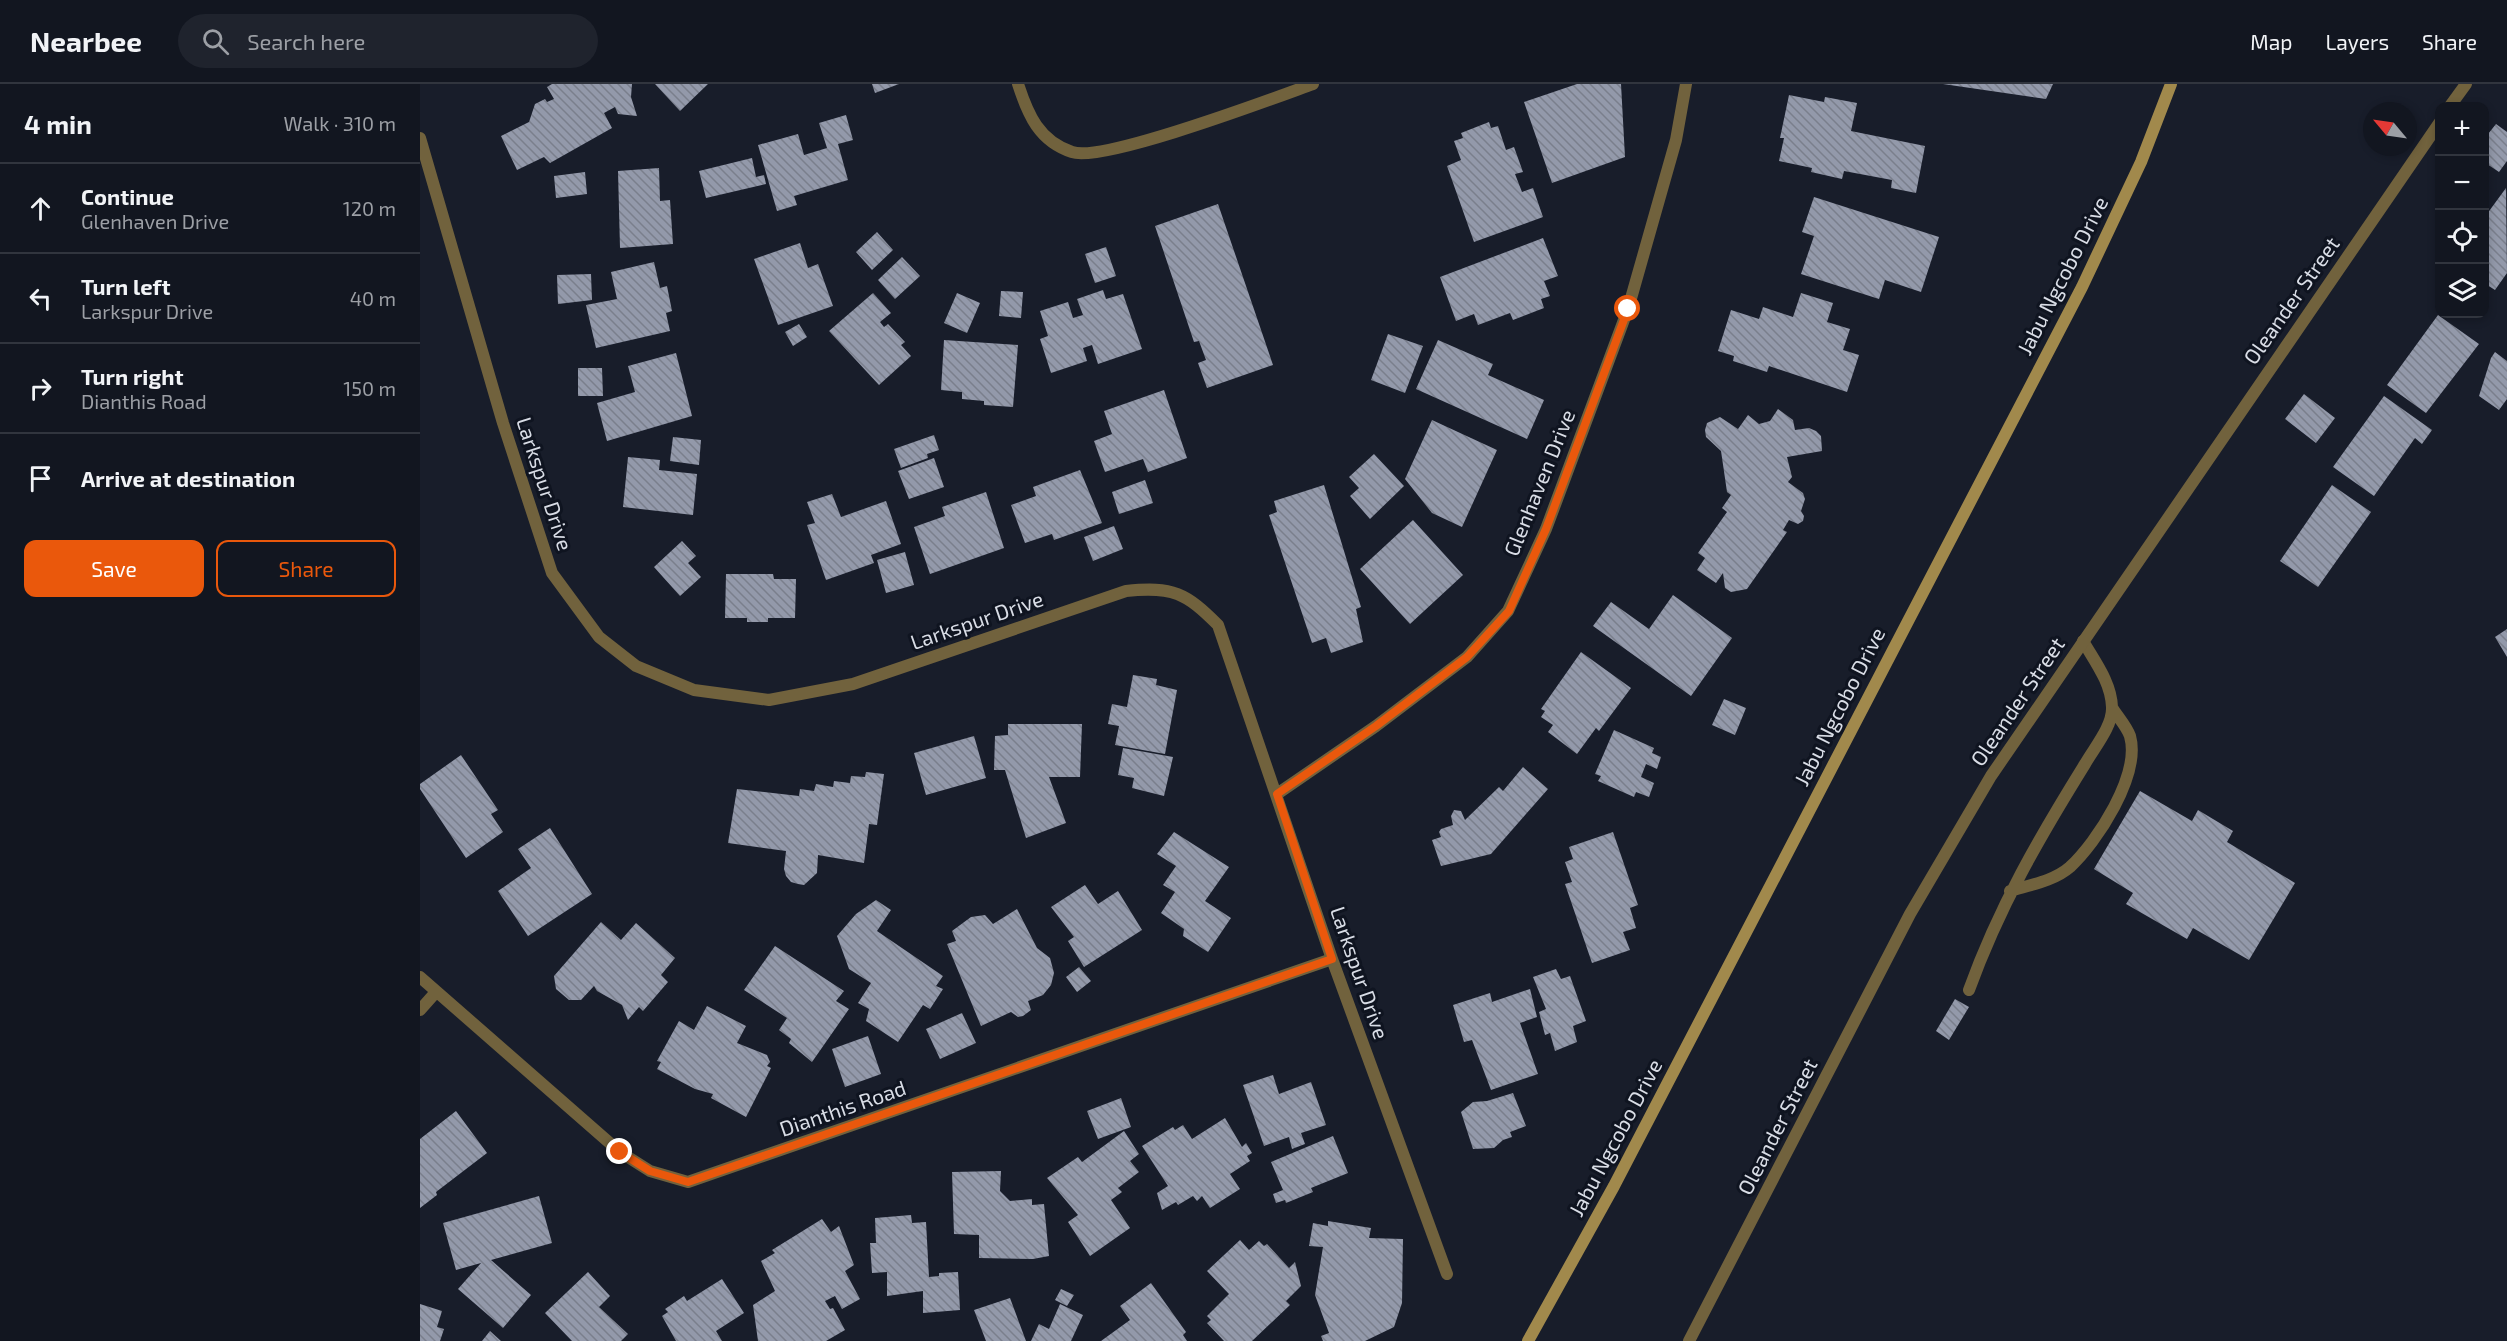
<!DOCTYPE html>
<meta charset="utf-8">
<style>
:root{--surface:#121620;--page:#1f232d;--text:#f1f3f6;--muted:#9c9fa5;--line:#31353e;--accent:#ea580c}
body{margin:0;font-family:"Exo 2",sans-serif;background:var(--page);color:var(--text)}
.controls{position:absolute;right:18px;top:18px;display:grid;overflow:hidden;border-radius:12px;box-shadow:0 3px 9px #0003}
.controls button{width:54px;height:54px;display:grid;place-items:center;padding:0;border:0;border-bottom:2px solid var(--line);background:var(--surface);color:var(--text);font:30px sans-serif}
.compass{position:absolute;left:1943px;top:18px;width:54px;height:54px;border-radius:50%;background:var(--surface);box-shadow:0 3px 9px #0003;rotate:299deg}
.stop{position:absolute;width:18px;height:18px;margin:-14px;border:4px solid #ea580c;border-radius:50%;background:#fff}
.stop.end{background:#ea580c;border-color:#fff;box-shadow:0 2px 6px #0008}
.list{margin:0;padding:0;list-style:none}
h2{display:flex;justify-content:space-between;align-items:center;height:78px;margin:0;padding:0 24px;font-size:26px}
h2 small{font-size:20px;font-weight:400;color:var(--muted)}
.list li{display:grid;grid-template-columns:39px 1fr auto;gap:18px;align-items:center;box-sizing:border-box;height:90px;padding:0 24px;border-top:2px solid var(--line)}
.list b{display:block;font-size:22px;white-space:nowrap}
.list p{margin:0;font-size:20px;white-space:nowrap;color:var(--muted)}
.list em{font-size:20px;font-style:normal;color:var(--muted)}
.actions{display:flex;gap:12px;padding:18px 24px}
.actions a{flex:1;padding:14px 0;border:2px solid var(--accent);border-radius:12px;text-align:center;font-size:21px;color:var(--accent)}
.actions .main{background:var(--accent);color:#fff}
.icon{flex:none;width:33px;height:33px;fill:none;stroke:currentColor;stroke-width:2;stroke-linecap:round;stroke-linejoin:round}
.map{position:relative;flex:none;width:2087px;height:1257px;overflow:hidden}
header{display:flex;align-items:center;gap:36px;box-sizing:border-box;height:84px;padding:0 30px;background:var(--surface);border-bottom:2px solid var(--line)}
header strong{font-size:28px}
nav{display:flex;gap:33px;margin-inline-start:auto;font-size:21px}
.search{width:420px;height:54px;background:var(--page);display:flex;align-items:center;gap:15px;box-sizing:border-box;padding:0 21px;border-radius:33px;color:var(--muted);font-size:22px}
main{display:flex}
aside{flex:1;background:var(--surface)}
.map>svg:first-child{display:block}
</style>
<header>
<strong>Nearbee</strong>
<div class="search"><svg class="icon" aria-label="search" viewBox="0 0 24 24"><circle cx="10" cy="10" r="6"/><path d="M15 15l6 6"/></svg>Search here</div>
<nav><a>Map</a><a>Layers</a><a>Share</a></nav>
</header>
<main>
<aside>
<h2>4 min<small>Walk · 310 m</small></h2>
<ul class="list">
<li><svg class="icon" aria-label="ahead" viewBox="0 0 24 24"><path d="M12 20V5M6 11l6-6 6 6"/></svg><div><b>Continue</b><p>Glenhaven Drive</p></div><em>120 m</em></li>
<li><svg class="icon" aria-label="left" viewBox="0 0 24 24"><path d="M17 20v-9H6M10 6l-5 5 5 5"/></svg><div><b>Turn left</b><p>Larkspur Drive</p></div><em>40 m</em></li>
<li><svg class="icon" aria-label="right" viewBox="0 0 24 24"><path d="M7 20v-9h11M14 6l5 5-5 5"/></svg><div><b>Turn right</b><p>Dianthis Road</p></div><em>150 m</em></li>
<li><svg class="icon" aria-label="arrive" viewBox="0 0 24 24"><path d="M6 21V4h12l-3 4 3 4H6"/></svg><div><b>Arrive at destination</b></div></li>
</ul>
<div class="actions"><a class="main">Save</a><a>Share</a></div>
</aside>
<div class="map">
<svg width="2087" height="1257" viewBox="0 0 2087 1257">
<defs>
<pattern id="building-back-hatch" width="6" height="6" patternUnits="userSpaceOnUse" patternTransform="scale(1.5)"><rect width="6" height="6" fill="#9399aa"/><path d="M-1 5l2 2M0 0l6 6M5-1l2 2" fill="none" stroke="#7a7f8c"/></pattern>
</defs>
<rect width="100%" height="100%" fill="#181d2a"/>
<path fill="url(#building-back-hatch)" d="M132,0H212L211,13L217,32L198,30L195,23L184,29L192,44L130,79L124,73L97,86L81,52L109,38L115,20L125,15L127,18L134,15L127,3Z
M235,0H288L260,27Z
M452,0H479L455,9Z
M1157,0H1201L1205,73L1132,99L1104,18Z
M1523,0H1633L1626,15Z
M1369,11L1404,18L1405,13L1437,19L1431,47L1505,62L1496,109L1471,104L1472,96L1424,87L1422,95L1391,88L1392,84L1359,77L1364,54H1360Z
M426,31L433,56L418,60L428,96L374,112L377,121L357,127L338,61L378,50L384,71L407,64L399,39Z
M1069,38L1071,44L1078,42L1086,66L1094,63L1103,88L1095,90L1102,108L1113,104L1123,133L1054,158L1027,82L1041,76L1034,57L1043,54L1041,49Z
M2076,40L2087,48V77L2079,88L2064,78V55Z
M332,74L336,93L344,91L346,100L286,114L279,87Z
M239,84L240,117L250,116L253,160L200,164L198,87Z
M165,88L167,110L136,114L134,92Z
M2086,104L2087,189L2075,206L2064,199V134Z
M1394,113L1519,153L1501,208L1465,196L1459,215L1381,190L1394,152L1382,148Z
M798,120L853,281L787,304L778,279L786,276L779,257L774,258L735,142Z
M457,148L473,166L452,186L436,168Z
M1123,154L1138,192L1124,197L1130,212L1121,215L1124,224L1093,236L1090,229L1058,241L1054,230L1036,237L1020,193Z
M380,159L388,184L398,180L413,222L358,241L334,175Z
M686,163L696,192L675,199L665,170Z
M482,173L500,192L475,215L458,196Z
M234,178L240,204L247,202L252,227L246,229L250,247L176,264L166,221L197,215L191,188Z
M171,190L172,216L138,220L137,191Z
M683,206L686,215L703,210L722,265L678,280L672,261L663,264L667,277L631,289L620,255L628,252L620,227L648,218L653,234L663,231L657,215Z
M581,207L603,208L601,234L579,232Z
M453,209L471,229L460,238L464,243L468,240L485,258L481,261L491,272L459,301L409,247Z
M537,209L560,219L547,249L524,239Z
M1381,209L1413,219L1407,238L1430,245L1423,266L1439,271L1427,308L1349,282L1347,288L1313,277L1314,272L1298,267L1311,226L1339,235L1343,223L1373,233Z
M2018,231L2059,260L2006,329L1967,301Z
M379,240L387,253L373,262L365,248Z
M968,250L1003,262L985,309L951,296Z
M524,256L598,261L593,323L564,321V317L542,315V308L521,306Z
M1018,256L1073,280L1068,291L1124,316L1107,355L996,305Z
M2075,268L2087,277V315L2079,326L2059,312L2071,274Z
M256,269L272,332L187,357L177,319L215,308L208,282Z
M158,284H182L183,312H158Z
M744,306L767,374L728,388L723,375L685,388L674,357L692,350L684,327Z
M1884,310L1915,334L1896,359L1865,335Z
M1964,312L2012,346L2002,360L1995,354L1954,412L1913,383Z
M1358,325L1373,336L1375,346L1389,344L1396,347L1401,352L1402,367L1367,373L1372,393L1368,398L1383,409L1385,415L1381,427L1384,432L1383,437L1378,440L1369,436L1363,446L1367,448L1327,505L1311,508L1305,504L1303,489L1296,499L1277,486L1285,474L1278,469L1307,428L1302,424L1311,411L1307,408L1301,367L1286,353L1285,346L1287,339L1300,333L1318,345L1328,331L1339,340L1350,337Z
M1012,336L1077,366L1042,443L1012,429L985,395Z
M514,351L519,366L507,370L508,374L481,384L474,365Z
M253,353L281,356L279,381L250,377Z
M954,370L984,402L950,435L930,412L939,404L929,393Z
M208,373L240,376L239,386L277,390L273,431L203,423Z
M514,374L524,403L489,415L478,387Z
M660,386L682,439L634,456L632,450L605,459L591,421L616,412L613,403Z
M725,396L733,419L699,430L692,408Z
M904,401L941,523L936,525L943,558L911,569L906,554L892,559L849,431L857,428L854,417Z
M1912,401L1951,428L1898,503L1860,477Z
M566,408L584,464L510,490L494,443L525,432L522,423Z
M412,410L421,433L466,417L481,460L451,471L454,479L406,496L387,441L395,439L387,418Z
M993,436L1043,491L990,540L940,485Z
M694,442L703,465L673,477L664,453Z
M262,457L276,472L268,479L281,493L260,512L234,483Z
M485,468L494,501L466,509L457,476Z
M306,490H353L354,495H376L375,534H348V538H327V534H305Z
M1253,511L1312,554L1271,612L1173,542L1191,518L1229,545Z
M2087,545V573L2075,553Z
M1161,568L1211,604L1179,647L1176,644L1157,670L1128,648L1133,641L1121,633L1125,627L1121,625Z
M713,591L737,595L736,601L757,606L745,670L695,661L699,642L688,640L692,620L707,623Z
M1304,615L1326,624L1315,651L1292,641Z
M588,640H662L660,693H629L646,739L606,754L585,686H574L575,652L588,651Z
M1194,646L1234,664L1232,669L1241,673L1237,685L1226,680L1221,693L1234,699L1229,713L1216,708L1214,713L1178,697L1181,692L1175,690Z
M554,652L566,694L506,711L494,669Z
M703,664L753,673L744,712L712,704L714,694L698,691Z
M41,671L78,726L71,730L83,748L46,774L0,705V700Z
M1103,683L1128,705L1071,770L1021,782L1012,756L1021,753L1019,748L1021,745L1033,741L1031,732L1034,726L1041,727L1045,736L1079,703L1083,707Z
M446,688L464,690L457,741L449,740L444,779L398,771L397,789L384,801L378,800L371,798L366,792L364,785L366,767L308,759L317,705L379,712L380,705L394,707L396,700L413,703L414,697L430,699L431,692L445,693Z
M1720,707L1772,737L1778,726L1813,747L1807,758L1875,799L1829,876L1773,844L1767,855L1706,820L1713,809L1674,785Z
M130,744L172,810L108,852L78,807L111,784L98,765Z
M754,748L809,783L785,817L811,834L788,868L763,852L764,845L741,829L755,808L743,801L756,782L737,770Z
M1193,748L1218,821L1210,824L1216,844L1203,848L1210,866L1172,879L1145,800L1152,798L1145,778L1153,775L1149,763Z
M665,801L678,820L698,807L722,846L664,883L648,857L654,853L631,823Z
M456,816L471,826L457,847L523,892L516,902L523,905L510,925L503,921L478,958L446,937L449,925L438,919L451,899L429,885L417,852L436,830Z
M597,825L617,864L630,874L634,889L631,901L623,911L608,917L611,926L603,932L598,933L591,928L561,942L527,860L536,857L532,847L551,833L565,831L573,840Z
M181,838L201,856L216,839L255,874L241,891L248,898L223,927L219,923L208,936L202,921L177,907L174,902L161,916H149L136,905L134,892Z
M355,862L424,907L416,917L429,925L392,978L369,959L371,955L359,946L367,934L324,906Z
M659,883L671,897L657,908L646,893Z
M1136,885L1141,895L1150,892L1166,937L1153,942L1157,958L1135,967L1130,949L1125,951L1119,928L1126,925L1113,893Z
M1110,905L1117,933L1100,939L1118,990L1071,1006L1052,956L1044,958L1033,921L1070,909L1072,918Z
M1535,915L1549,923L1529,956L1516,947Z
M287,922L326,942L317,959L347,971L350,978L347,982L351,984L326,1033L291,1014L293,1010L275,1005L237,985L241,978L237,977L259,937L274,946Z
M542,929L556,959L520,975L506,945Z
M448,952L461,990L425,1003L412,965Z
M853,991L859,1010L891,998L906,1041L881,1049L885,1060L872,1065L869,1053L844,1062L823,1001Z
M1093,1009L1106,1042L1090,1048L1092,1053L1083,1056L1074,1064L1053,1065L1041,1028L1053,1018L1067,1017Z
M701,1014L711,1043L678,1055L667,1027Z
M36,1027L67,1069L16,1108L17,1111L0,1124V1055Z
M805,1034L822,1063L826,1059L832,1069L827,1072L830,1077L810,1090L820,1105L790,1124L782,1112L777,1117L773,1112L758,1121L756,1118L742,1126L737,1109L748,1102L722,1062L753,1043L755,1046L763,1041L772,1055Z
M704,1047L719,1070L710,1077L719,1088L698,1104L702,1108L691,1116L710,1144L670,1172L648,1138L658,1131L627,1094L658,1073L662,1078Z
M913,1052L928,1089L891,1104L893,1108L866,1119L865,1116L856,1119L853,1110L863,1106L851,1078Z
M581,1087L580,1107L590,1117L612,1115V1121L624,1120L629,1172L613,1175L559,1174V1151L534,1150L532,1088Z
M119,1112L132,1159L71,1176L111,1211L83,1244L38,1205L61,1179L36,1186L23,1139Z
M491,1131L492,1139L506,1138L509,1193L519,1192V1189L538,1188L540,1226L503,1229V1207L467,1212V1188L452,1189L450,1159H456L455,1134Z
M402,1135L411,1148L419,1142L434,1181L425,1187L440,1215L422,1225L415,1212L405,1217L410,1225L413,1224L425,1246L406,1257H338L333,1221L355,1207L341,1177L355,1169L352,1166Z
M908,1137L951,1144L949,1154L983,1155L982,1219L974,1243L945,1257H903L901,1252L909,1249L895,1211L903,1163L889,1162L893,1139L908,1142Z
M820,1156L829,1166L839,1157L844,1162L847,1160L869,1184L875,1178L881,1202L866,1217L870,1221L832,1257H804L787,1239L791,1236L787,1232L809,1210L787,1187Z
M168,1188L190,1212L179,1223L208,1250L201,1257H152L125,1229Z
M302,1195L324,1229L296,1247L302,1257H256L242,1232L248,1228L245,1225L264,1212L267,1217Z
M731,1199L766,1248L763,1251L767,1257H681L710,1236L700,1222Z
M641,1205L654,1211L647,1222L635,1216Z
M590,1214L606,1257H566L554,1226Z
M0,1220L22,1227L17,1243L24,1245L20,1257H0Z
M640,1220L663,1231L651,1257H611L619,1240L629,1245Z
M70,1247L81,1257H62Z"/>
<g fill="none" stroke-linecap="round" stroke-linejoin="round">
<path stroke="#71623d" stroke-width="12" d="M1590,807C1610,801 1634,797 1650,783C1677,758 1721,691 1710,652C1707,643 1698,633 1693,625
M1549,906C1579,823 1619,754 1665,680C1674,664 1693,642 1692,623C1691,598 1675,578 1663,557"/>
<path stroke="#71623d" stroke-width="12" d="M598,0C608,31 619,57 652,68C683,79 854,14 893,0
M2030,22L2046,0
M0,54L83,339L132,489L179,553L216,582L274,606L349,616L433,600L706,507C753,502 766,509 798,541L912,875L1027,1190
M857,710L956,642L1047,573L1088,527L1126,445L1208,225L1256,56L1266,0
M0,893L200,1068L230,1087L268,1098L912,875
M0,926L16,908
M1269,1257L1490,830L1571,692L2020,38"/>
<path stroke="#a1894c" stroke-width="12" d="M1108,1257L1194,1102L1662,203L1721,78L1751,0"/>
</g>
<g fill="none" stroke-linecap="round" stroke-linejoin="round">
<path stroke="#ea580c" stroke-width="8" d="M200,1068L230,1087L268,1098L912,875L857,710L956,642L1047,573L1089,527L1126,445L1208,225"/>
</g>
<g text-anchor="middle" stroke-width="6" stroke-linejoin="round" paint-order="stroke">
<g font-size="21" fill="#d9dde6" stroke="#0f1420">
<text transform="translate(1643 192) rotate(-63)" y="7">Jabu Ngcobo Drive</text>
<text transform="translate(1872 217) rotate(-55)" y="7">Oleander Street</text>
<text transform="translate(1120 399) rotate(-68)" y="7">Glenhaven Drive</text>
<text transform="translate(124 400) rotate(72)" y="7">Larkspur Drive</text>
<text transform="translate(557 537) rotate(-19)" y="7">Larkspur Drive</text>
<text transform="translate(1598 618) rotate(-56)" y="7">Oleander Street</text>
<text transform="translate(1420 623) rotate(-63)" y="7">Jabu Ngcobo Drive</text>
<text transform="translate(939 889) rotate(71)" y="7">Larkspur Drive</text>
<text transform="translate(423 1025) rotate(-19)" y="7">Dianthis Road</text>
<text transform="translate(1358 1043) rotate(-63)" y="7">Oleander Street</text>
<text transform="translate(1196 1054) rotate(-62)" y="7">Jabu Ngcobo Drive</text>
</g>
</g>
</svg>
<div class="controls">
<button>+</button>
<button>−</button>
<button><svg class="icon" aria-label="locate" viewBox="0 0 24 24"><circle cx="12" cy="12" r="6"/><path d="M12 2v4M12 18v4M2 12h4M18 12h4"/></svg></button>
<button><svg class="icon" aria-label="layers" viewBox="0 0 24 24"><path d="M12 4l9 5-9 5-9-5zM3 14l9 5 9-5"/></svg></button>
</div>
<svg class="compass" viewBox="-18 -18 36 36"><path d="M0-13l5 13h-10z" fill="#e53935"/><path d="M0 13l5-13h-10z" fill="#9c9fa5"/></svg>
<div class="stop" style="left:1208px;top:225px"></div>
<div class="stop end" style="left:200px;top:1068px"></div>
</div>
</main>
